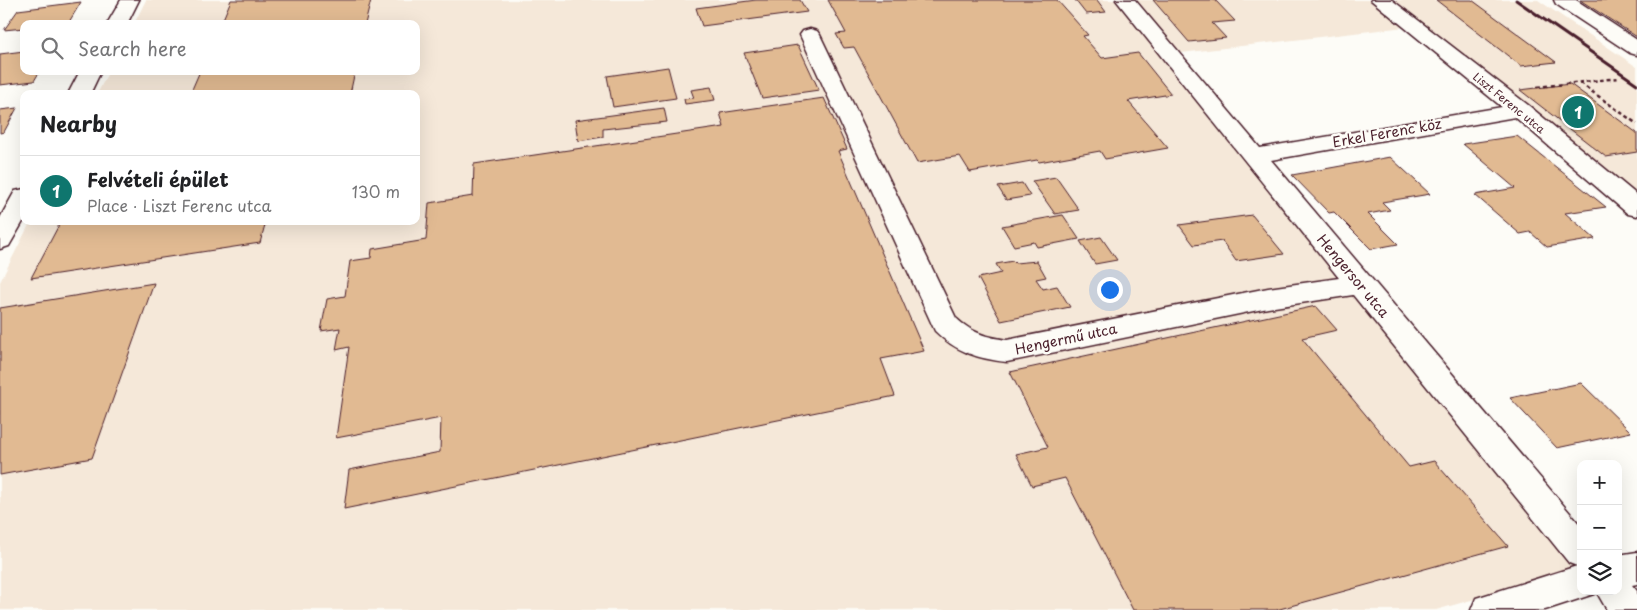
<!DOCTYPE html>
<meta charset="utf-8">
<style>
:root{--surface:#fff;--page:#f2f2f2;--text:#202124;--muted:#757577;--line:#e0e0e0;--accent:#0f766e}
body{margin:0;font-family:"Playpen Sans",sans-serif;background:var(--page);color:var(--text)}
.controls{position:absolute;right:15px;bottom:15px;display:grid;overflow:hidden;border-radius:10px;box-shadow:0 5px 20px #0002}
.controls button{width:45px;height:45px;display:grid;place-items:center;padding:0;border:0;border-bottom:1px solid var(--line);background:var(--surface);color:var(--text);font:25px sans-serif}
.you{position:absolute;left:1109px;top:289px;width:18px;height:18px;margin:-12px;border:4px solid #fff;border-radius:50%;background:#1a73e8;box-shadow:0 0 0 8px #1a73e833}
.badge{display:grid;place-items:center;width:32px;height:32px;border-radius:50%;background:var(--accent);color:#fff;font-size:16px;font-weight:700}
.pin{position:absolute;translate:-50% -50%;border:2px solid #fff;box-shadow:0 1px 5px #0006}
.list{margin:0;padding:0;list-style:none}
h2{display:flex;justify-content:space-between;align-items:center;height:65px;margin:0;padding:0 20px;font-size:21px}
h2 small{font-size:16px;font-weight:400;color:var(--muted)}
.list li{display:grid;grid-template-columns:32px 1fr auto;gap:15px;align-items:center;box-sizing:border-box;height:70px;padding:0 20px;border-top:1px solid var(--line)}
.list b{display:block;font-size:19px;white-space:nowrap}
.list p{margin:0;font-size:16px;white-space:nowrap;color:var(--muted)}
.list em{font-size:16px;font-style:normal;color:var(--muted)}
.icon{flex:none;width:28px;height:28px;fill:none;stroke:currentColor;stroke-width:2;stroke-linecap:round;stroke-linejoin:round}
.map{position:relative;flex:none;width:1637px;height:610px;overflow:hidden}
.search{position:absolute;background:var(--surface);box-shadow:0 5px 20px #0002;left:20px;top:20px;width:400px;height:55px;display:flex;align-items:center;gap:12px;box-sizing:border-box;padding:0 18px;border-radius:10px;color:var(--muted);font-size:19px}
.panel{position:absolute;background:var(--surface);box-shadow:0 5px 20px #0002;left:20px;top:90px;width:400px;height:135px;border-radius:10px}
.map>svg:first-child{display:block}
</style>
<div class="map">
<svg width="1637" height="610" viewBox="0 0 1637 610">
<rect width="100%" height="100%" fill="#fdfcf7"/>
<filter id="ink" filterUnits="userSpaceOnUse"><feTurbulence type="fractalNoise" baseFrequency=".02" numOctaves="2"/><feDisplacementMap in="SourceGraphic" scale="10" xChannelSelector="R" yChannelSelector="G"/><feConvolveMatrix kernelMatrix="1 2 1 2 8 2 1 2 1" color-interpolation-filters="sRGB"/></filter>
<g filter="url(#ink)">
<path fill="#f5e8d9" d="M146,0H1538L1637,67V216L1405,27L1164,55L1577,570L1436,610H0V282L31,221H416V94H97L109,71H416V24H134Z"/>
<path fill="#e1ba92" stroke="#4a1f2b" d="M231,0H371L365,24H221Z
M756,0H800L807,12L702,26L696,8Z
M828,0H1057L1088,35L1083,36L1102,58L1138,53L1171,94L1128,101L1168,148L1105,159L1100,151L1039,162L1037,160L970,172L960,156L917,163L854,47L844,48L836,34L846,33Z
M1075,0H1097L1106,12L1086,14Z
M1153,0H1215L1235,21L1212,23L1226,38L1189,42Z
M1436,0H1472L1556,62L1521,66Z
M1580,0H1637V37Z
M81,2L69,22L24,24V28L4,30L18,10Z
M798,45L819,90L762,98L744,53Z
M24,51V71H40L34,81L0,85V54Z
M668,67L676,98L613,107L607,76Z
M200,71H355L350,94H190Z
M1570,84L1637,133V152L1606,157L1520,90Z
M711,87L715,100L685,104L684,99L694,98L691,90Z
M824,98L847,149L838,151L924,351L881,359L895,396L344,509L349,470L440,452L441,418L336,438L349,347L336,350L340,328L321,331L327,299L345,296L350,261L371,258L372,249L426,240L429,203L473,196L474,164L724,127L720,113Z
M17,108L4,132L0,133V110Z
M664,108L667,122L603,129V137L578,141L575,120Z
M1517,136L1606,207L1565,213L1595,239L1547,247L1530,232L1520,234L1475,195L1515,188L1463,144Z
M1390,157L1430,194L1382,202L1390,210L1368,214L1398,244L1371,249L1334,212L1329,213L1292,175Z
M1056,177L1079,210L1055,214L1032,181Z
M1022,183L1030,196L1006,200L998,187Z
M1063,215L1079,239L1037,247L1034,242L1014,246L1002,226Z
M1252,215L1284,254L1236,261L1222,241L1194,245L1179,225Z
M61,221H266L260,243L31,278Z
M1101,237L1117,260L1095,264L1080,241Z
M1013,261L1015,263L1037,261L1046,277L1036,279L1043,289L1057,286L1070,307L1001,321L978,278L1001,273L996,264Z
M154,283L92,458L0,475V308Z
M1316,306L1337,330L1302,338L1409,467L1434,461L1508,546L1276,610H1133L1065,478L1032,486L1016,454L1048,447L1010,372Z
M1581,383L1631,432L1557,448L1510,398Z"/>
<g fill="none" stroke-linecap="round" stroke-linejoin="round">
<defs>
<path id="street" d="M121,0H139L127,24H107Z
M1116,0H1135L1260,148L1502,107L1371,0H1392L1528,105L1637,195V216L1628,214L1515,117L1271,160L1581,526V591H1595L1594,594L1545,610H1471L1476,598L1577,566L1569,563L1353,295L1268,308L1007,362C979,359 956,352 935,331L800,35L803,31L810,29L817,31L820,35L956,318C972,333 986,337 1007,340L1268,288L1339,278Z
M1554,0H1576L1637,40V55L1630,53L1556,4Z
M80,71H101L90,94H68Z
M24,189V220L9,246L0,249V218L15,191Z
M1637,552V584L1632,585L1637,591V610H1607L1596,591H1618V555Z"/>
</defs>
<use href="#street" stroke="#4a1f2b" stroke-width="3"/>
<path stroke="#4a1f2b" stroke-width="2.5" stroke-dasharray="4 3" stroke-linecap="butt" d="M1580,83L1637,124
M1537,87L1619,78"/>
<use href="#street" fill="#fdfcf7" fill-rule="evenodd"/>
<path stroke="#4a1f2b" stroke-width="3" d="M1516,0L1637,84"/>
</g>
</g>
<g text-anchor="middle" stroke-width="5" stroke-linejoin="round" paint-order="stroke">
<g font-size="11" fill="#4a1f2b" stroke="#fdfcf7">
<text transform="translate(1509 103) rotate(39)" y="4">Liszt Ferenc utca</text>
</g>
<g font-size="14" fill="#4a1f2b" stroke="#fdfcf7">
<text transform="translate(1387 133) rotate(-10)" y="5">Erkel Ferenc köz</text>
<text transform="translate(1353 276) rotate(50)" y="5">Hengersor utca</text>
<text transform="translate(1066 339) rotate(-12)" y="5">Hengermű utca</text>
</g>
</g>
</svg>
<div class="controls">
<button>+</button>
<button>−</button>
<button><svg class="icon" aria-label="layers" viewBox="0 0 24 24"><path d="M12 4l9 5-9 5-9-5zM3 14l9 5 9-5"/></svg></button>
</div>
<div class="you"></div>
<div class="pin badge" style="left:1578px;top:112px">1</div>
<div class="search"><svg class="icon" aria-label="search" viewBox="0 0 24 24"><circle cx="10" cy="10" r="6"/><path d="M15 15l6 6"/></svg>Search here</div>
<section class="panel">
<h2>Nearby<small></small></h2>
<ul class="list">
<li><span class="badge">1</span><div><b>Felvételi épület</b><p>Place · Liszt Ferenc utca</p></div><em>130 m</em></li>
</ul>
</section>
</div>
